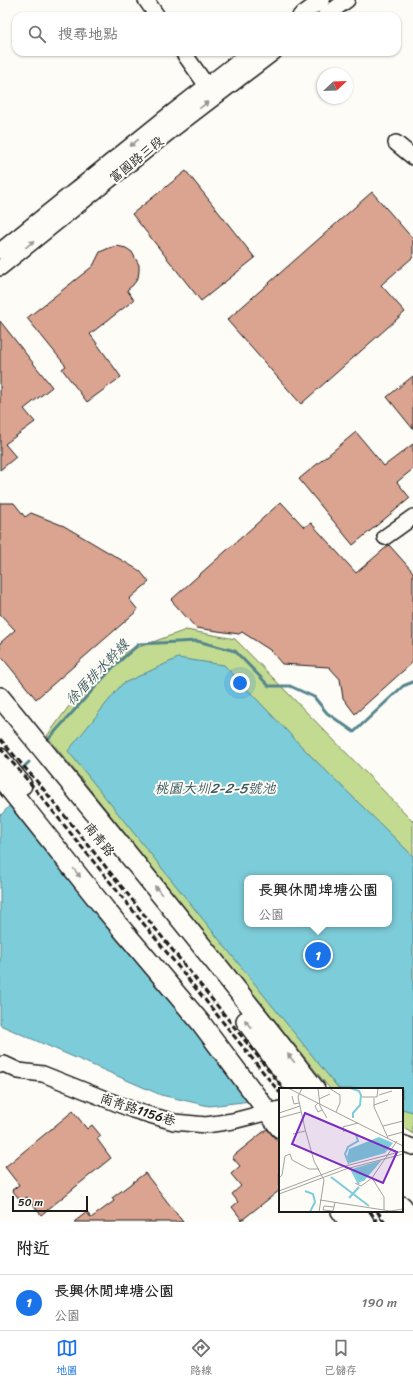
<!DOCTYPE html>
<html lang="zh-TW">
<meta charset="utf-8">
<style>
:root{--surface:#fff;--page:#f2f2f2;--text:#222;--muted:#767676;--line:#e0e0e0;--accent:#1a73e8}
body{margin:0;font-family:Sriracha,"LXGW WenKai TC",sans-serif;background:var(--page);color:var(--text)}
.compass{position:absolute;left:317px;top:68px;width:36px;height:36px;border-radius:50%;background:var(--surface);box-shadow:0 1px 3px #0004;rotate:67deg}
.scale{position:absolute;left:12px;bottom:10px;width:76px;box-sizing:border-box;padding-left:4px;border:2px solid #1c1c1c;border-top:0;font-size:11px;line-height:14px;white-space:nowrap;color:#1c1c1c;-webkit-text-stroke:3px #fdfcf7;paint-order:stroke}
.you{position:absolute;left:240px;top:683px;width:14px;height:14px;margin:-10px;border:3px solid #fff;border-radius:50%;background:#1a73e8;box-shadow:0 0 0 6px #1a73e833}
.badge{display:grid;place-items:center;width:26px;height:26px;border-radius:50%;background:var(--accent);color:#fff;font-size:13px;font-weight:700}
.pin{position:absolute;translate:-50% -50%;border:2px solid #fff;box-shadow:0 1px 4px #0006}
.popup{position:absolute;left:244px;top:875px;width:148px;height:52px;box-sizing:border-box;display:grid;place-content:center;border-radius:8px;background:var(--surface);filter:drop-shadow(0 1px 3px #0005);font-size:13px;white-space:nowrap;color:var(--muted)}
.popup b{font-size:15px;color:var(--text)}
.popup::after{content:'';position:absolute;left:50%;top:100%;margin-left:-8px;border:8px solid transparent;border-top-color:var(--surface)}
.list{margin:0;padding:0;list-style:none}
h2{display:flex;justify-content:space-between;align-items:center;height:52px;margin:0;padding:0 16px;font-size:17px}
h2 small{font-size:13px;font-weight:400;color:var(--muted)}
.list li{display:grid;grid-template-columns:26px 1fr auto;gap:12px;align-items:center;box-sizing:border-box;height:56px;padding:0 16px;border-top:1px solid var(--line)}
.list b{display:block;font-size:15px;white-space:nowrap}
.list p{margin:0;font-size:13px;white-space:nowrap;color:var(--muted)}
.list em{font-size:13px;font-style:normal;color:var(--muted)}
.icon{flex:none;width:22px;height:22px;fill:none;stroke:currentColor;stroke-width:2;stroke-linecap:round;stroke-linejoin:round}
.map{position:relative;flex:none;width:413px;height:1222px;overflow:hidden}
.search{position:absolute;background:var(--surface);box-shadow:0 1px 3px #0004;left:12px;right:12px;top:12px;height:44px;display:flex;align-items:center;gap:10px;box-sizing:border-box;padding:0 14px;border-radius:12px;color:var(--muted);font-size:15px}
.sheet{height:108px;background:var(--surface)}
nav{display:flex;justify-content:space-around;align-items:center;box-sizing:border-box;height:56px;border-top:1px solid var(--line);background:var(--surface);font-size:11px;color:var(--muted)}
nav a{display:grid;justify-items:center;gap:2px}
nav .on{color:var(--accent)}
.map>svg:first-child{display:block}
</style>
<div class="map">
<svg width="413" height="1222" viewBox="0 0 413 1222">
<rect width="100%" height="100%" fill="#fdfcf7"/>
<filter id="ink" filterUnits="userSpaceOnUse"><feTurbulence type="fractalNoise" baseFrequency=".025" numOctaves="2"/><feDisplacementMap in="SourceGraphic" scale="8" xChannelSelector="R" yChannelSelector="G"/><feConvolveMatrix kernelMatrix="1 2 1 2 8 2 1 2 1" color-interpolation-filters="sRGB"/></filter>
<g filter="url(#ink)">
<path fill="#c2db91" stroke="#6f7c56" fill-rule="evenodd" d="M186,630L235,639L413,821V1134L402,1127V1089H330L47,736L103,660ZM247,878H389V924H247Z"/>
<path fill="#7dccd9" stroke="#56868d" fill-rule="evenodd" d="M178,658L224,665L309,754L413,856V1112L402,1109V1089H339L68,751L122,684ZM247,878H389V924H247Z
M13,802L251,1101L209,1106L161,1095L0,1025V816Z"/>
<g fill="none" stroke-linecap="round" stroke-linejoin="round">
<path stroke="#56868d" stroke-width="3" d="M45,743L115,665L139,644L197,641L235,651L269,686H290L314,697L327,713L354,732L403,686L413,682
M19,772L29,762"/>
</g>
<path fill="#daa491" stroke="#1c1c1c" d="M186,171L255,258L201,301L132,214Z
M372,192L413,239V257L381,285L405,312L301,404L227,320Z
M117,246L126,248L132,252L139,265V271L138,278L133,285L127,290L134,300L90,334L121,377L87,402L62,369L66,366L27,318L93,266L100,252L109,248Z
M0,321L52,387L24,409L35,422L5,444L16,457L0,470Z
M413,376V429L387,397Z
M356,432L384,466L413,444V469L397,482L410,498L353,545L299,479Z
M281,502L304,527L311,523L356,573L389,545L413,572V662L355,714L343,698L340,679L329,667L282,664L270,650L242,632L239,634L196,628L171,600Z
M0,503H14L25,517L31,513L64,526L140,571L149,582L129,599L138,610L36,699L0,655V643L15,630L0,614Z
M73,1111L87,1129L92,1125L101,1136L97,1139L111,1158L41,1215L27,1197L21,1201L12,1190L19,1185L5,1167Z
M267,1129L280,1144V1190L242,1220L232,1207L238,1202L232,1194L241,1186L231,1174L240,1166L232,1157Z
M145,1173L183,1222H74L87,1212L91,1218L114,1201L112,1198Z"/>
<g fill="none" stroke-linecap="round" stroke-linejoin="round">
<defs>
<path id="minor" d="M146,0L157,16
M300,16L322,0
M325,16L347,0
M183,52L207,86
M396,143L413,157
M0,251L165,118L250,52
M0,268L173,129L274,52
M385,537L413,517
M0,1065L4,1064L19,1071L43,1074L133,1110L174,1122L206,1125L233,1121L280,1109
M402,1143L413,1147"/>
<path id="major" d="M0,697C106,827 212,956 315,1089
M0,758L22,785
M0,777L105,909L201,1023L280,1128
M246,1021L296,1089
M402,1206L413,1221
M341,1211L349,1222
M356,1211L364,1222
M388,1211L396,1222"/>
</defs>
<use href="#minor" stroke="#1c1c1c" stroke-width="18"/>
<use href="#major" stroke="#1c1c1c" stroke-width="22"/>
<use href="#minor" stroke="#fdfcf7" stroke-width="15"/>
<use href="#major" stroke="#fdfcf7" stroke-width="19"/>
<path stroke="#1c1c1c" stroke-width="3" stroke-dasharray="6 3" stroke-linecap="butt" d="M0,739L40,785L284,1089
M0,748L35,789L280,1093
M370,1211L377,1222
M377,1211L385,1222"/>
</g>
<defs><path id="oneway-solid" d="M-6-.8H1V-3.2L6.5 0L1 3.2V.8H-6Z"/></defs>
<g fill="#989794">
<use href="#oneway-solid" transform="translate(204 105) rotate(-38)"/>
<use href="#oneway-solid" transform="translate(134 143) rotate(141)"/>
<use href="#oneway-solid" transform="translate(30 244) rotate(-39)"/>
<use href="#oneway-solid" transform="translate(77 873) rotate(51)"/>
<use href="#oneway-solid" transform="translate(158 890) rotate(-129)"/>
<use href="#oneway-solid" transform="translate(248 1024) rotate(-127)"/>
<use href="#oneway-solid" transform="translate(291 1058) rotate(-128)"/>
</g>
</g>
<g text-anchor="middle" stroke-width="4" stroke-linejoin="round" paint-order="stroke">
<g font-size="13" fill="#1c1c1c" stroke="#fdfcf7">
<text transform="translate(136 159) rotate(-39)" y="5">富國路三段</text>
<text transform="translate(100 839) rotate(51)" y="5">南青路</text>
<text transform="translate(138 1109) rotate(18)" y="5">南青路1156巷</text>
</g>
<g font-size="14" font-style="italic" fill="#3e5a5e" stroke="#fdfcf7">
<text transform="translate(97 672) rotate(-46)" y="5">徐厝排水幹線</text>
<text x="215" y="793">桃園大圳2-2-5號池</text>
</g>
</g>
<g transform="translate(279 1088)">
<rect width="124" height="124" fill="#fdfcf7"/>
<path d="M100,49L114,55L106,65L71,75L68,69L70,61ZM103,72L85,93L80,94L73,81Z" fill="#7dccd9"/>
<path fill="none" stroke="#7dccd9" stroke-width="2" d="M71,0L80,3L82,7L81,17L74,25V30M70,76L66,66L69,59L79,53L77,47M72,81L80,96M52,89L90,118M26,103L34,106L36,114L31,124M70,110L80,99"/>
<path fill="none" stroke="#a3a29f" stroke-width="1" d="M9,0L124,58M23,0L19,9L26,41L35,73L45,92L40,124M39,0L41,18L48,30M50,0L61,7V15L57,24M100,7L113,3M13,8L15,16L20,15M83,9H98L99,0M95,10V19L109,50M40,11L51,6M39,15L36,18L39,24L43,22M95,17L109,12M0,25L21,18M0,30L22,24M104,38L124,33M65,44L64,39L79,35M14,46L26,43M109,48L124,44M0,90L3,87L6,68L11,66L13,72L30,81H40M76,95L82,98L93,90M0,103L63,79L124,63M0,106L67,81L124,66M41,112L111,123L124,121M55,119L45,118L44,122L54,123L56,114M105,122V109L93,90L118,53"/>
<path fill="#7b2cbf" fill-opacity="0.15" stroke="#7b2cbf" stroke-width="2" d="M26,25L118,64L104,95L13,56Z"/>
<rect width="124" height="124" fill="none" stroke="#1c1c1c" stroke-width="2"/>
</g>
</svg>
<svg class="compass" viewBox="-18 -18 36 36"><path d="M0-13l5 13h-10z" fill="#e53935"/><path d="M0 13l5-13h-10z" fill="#767676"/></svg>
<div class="scale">50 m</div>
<div class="you"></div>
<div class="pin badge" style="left:318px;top:955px">1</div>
<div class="popup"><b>長興休閒埤塘公園</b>公園</div>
<div class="search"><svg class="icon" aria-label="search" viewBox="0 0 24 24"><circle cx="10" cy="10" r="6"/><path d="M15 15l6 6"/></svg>搜尋地點</div>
</div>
<section class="sheet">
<h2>附近<small></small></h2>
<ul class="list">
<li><span class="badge">1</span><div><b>長興休閒埤塘公園</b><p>公園</p></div><em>190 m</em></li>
</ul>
</section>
<nav>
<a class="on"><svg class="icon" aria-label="map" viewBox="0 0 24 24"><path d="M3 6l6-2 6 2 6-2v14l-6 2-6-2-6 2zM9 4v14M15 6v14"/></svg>地圖</a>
<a><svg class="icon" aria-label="directions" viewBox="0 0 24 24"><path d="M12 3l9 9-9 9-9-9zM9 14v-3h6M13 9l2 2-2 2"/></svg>路線</a>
<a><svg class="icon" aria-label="saved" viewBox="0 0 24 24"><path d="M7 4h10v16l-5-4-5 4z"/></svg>已儲存</a>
</nav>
